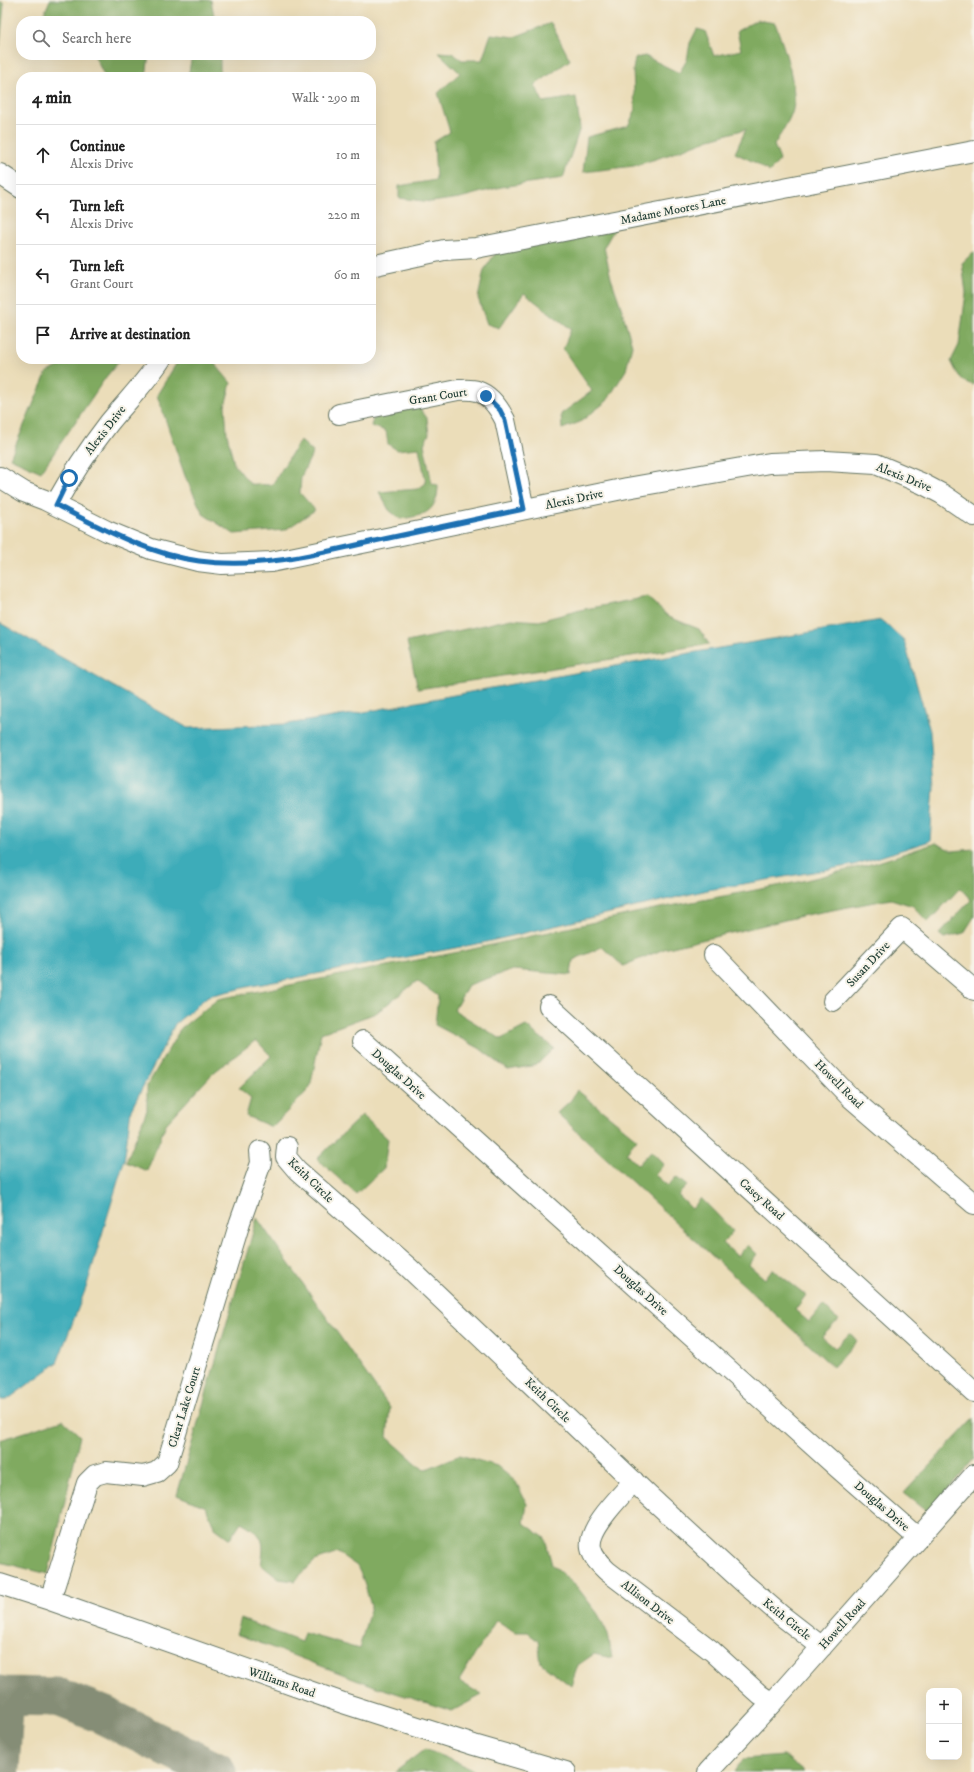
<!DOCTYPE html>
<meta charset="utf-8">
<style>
:root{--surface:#fff;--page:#f2f2f2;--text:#222;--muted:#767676;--line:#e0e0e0}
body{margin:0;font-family:"IM FELL DW Pica",serif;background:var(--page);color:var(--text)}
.controls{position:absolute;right:12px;bottom:12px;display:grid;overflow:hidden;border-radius:8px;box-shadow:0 4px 16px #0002}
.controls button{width:36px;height:36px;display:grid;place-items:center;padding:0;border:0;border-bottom:1px solid var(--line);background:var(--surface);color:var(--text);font:20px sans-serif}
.stop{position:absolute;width:12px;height:12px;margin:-9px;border:3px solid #1f6fb2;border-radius:50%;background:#fff}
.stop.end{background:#1f6fb2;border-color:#fff;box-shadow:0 1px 4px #0008}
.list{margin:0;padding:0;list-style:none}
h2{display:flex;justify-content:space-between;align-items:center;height:52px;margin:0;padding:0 16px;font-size:17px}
h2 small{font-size:13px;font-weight:400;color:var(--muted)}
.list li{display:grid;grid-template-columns:26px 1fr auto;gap:12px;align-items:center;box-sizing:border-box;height:60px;padding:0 16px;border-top:1px solid var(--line)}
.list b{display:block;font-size:15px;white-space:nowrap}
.list p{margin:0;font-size:13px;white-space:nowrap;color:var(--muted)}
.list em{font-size:13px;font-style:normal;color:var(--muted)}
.icon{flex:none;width:22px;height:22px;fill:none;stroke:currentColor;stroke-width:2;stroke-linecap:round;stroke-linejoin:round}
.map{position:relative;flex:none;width:974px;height:1772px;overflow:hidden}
.search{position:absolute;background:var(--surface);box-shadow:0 4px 16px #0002;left:16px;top:16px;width:360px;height:44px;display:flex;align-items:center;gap:10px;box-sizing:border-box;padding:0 14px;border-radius:16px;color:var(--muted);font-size:15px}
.panel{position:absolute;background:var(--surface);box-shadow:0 4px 16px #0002;left:16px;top:72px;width:360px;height:292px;border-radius:16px}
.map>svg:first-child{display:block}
</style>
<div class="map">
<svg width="974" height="1772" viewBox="0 0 974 1772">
<rect width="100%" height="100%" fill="#f7f3e8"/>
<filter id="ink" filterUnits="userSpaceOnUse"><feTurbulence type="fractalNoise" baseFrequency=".025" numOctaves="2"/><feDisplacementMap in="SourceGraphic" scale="8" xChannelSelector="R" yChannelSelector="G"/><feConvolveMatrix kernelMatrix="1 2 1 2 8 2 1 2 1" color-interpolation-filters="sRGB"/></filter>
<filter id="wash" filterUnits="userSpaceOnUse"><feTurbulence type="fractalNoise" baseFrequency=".012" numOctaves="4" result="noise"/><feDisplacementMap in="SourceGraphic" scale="16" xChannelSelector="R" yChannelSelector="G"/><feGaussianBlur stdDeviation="0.9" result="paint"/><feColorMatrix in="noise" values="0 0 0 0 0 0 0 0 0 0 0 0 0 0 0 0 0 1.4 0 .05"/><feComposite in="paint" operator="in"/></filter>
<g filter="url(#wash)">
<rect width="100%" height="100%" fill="#ebddb9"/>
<path fill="#80aa61" stroke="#50744a" d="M50,0H211L215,21H41Z
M0,1L4,4L0,46Z
M757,20L775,23C783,44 800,91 792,113C787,124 780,135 774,145L780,160L769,172L758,164L735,153L746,129L710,139L668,155L634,166L583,172L587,137L628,126L635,111L633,70L635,58L645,56L679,73L687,60L690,43L697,29L705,31L714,56L741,50L737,31Z
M551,23L570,60L535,85L543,102L576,97L580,128L563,178L501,187L460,198L431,202L399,198V186L436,180L434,142L450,132L438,93L460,73L438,52L452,53L462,60H482L491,34L514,37Z
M94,55H149L146,77H105Z
M192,55L220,57V77H188Z
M615,228L604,247L611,278L622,310L632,345L626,370L607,401L580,422L562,429L561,414L592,391L563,349L571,329L524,293L499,328L487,324L478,298L484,270L497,251Z
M974,252V385C960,382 957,373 951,361L959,345L966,293L962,263Z
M77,359H121L106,377L41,472L10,458L47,372Z
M179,359H211L231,383L225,406L227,434L234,464L250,484L272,485L300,440L313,452L301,477L300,493L315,510L285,530L234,534L203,514L185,476L157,395Z
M418,406L427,418L429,434L424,444L432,484L438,485C438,512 424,516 400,519L389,510L379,492L418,489L426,483L419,448L397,450L388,444L386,431L371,426L373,419Z
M647,597L669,617L699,629L709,644L418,689L407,642L511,619L539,621L580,610Z
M936,843L952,851L974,849V917L964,933L944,938L939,934L971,900L960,888L928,922L913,906L891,899L806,915L664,949L623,966L602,947L573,960L571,975L513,970L468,985L454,1010L501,1039L526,1026L554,1048L537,1065L508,1070L479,1048L435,1025L438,996L417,981L376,1013L321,1033L310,1088L272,1127L246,1116L251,1098L239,1088L271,1056L256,1040L213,1073L166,1124L147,1171L126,1162L147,1110V1086L181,1028L218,999L464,951L644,911L798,882L875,863Z
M577,1090L637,1139L626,1153L638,1165L651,1151L664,1164L655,1175L668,1186L676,1177L687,1186L678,1195L692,1209L701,1198L733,1231L723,1243L737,1256L748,1245L757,1254L749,1265L765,1279L772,1269L806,1295L795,1310L809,1322L823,1305L838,1320L822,1337L835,1348L850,1333L857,1341L833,1367L557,1113L571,1100Z
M362,1115L388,1139L384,1168L356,1194L317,1159Z
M257,1218L390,1408L387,1437L424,1470L460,1455L497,1466L516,1482L527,1504L524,1523L545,1538L552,1565L577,1587L598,1614L608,1634L612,1658L594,1654L578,1665L571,1686L541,1663L538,1640L528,1632H515L496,1620L459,1681L482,1695L452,1711L377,1687L236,1634L241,1619L301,1642L304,1633L359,1649L371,1606L363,1579L357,1566L338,1553L315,1561L294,1581L279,1579L261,1565C265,1540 264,1535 241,1522L230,1539L215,1528L206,1507L177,1495Z
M974,1418V1459L928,1512L904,1493Z
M63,1420L80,1436L48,1574L0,1562V1440Z
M425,1749L470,1768L476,1772H395Z
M784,1756L805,1772H735L743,1759Z"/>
<path fill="#3dacb9" stroke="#2e7476" d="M881,620L904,640L930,731L934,787L930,841L854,865L708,890L482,943L252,986L208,996L175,1024L131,1110L124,1161L86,1288L57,1363L7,1400H0V623L188,728L287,724L359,713L523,682Z"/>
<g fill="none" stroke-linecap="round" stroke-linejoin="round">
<path stroke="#858d76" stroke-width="39" d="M0,1695L5,1696L0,1769
M5,1696L58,1697L103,1715L217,1772"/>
</g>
</g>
<g filter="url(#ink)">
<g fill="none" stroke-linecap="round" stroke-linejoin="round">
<defs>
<path id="minor" d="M0,174L21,188
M371,266L444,250L476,248L974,151
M339,414L458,390C464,390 471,389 477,391C490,395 499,408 505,420L524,509
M0,477L24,492L45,500L107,531L151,549L198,561L222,564L271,562L627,488L770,463L826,461L876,464L921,483L942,494L974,516
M55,505C71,476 89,449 109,423C127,401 146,382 161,359
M714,955L851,1098L974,1204
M833,1001L902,928L974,990
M549,1006L974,1392
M363,1041L838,1468L918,1538
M287,1147L286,1157L297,1170L408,1267L649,1496L746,1585L782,1616L822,1647
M634,1481C621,1496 587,1528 591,1548C593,1558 600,1564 607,1571L712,1651L760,1695L772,1703
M0,1584L50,1600L343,1703L474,1745L566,1772
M50,1600L87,1483L95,1475L106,1472L143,1476L157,1472L167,1463L240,1222L261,1163L260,1151
M708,1772L772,1703L974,1475"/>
</defs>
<use href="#minor" stroke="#667563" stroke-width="22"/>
<use href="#minor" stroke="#fff" stroke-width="20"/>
</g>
</g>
<g fill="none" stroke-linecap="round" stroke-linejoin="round" filter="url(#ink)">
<path stroke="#1f6fb2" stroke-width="5" d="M69,478L56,505C101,528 148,554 199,561C257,569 314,555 370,542C421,531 473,520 524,509L505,420L500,410L486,396"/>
</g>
<g text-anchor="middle" stroke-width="4" stroke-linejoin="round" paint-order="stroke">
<g font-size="12" fill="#1f3d34" stroke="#f7f3e8">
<text transform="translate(673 210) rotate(-11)" y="4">Madame Moores Lane</text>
<text transform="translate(438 396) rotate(-9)" y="4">Grant Court</text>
<text transform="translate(105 430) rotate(-52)" y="4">Alexis Drive</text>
<text transform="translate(904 477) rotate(22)" y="4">Alexis Drive</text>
<text transform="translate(574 499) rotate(-12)" y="4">Alexis Drive</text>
<text transform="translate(868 964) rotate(-47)" y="4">Susan Drive</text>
<text transform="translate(399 1074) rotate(42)" y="4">Douglas Drive</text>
<text transform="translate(839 1084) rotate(45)" y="4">Howell Road</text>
<text transform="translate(311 1180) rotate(44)" y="4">Keith Circle</text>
<text transform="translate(762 1199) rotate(42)" y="4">Casey Road</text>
<text transform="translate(641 1290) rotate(42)" y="4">Douglas Drive</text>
<text transform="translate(548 1400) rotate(44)" y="4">Keith Circle</text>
<text transform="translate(184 1407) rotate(-73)" y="4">Clear Lake Court</text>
<text transform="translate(882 1506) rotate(41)" y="4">Douglas Drive</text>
<text transform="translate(648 1602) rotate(38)" y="4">Allison Drive</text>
<text transform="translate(787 1619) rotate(39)" y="4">Keith Circle</text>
<text transform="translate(842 1624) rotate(-48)" y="4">Howell Road</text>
<text transform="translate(282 1682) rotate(19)" y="4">Williams Road</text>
</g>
</g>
</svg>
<div class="controls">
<button>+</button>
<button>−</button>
</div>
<div class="stop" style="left:69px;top:478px"></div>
<div class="stop end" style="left:486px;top:396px"></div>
<div class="search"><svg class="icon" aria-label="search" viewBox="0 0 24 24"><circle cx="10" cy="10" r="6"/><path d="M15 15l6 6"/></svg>Search here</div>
<section class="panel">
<h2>4 min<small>Walk · 290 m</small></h2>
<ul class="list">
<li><svg class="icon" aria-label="ahead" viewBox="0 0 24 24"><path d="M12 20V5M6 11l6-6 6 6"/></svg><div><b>Continue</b><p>Alexis Drive</p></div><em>10 m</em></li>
<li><svg class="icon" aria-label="left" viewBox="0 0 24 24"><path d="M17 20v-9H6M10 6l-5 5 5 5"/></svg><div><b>Turn left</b><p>Alexis Drive</p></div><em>220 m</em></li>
<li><svg class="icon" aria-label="left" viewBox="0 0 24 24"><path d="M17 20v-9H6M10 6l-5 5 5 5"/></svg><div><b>Turn left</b><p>Grant Court</p></div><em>60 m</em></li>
<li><svg class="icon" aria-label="arrive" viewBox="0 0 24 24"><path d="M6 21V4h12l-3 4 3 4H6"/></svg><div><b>Arrive at destination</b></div></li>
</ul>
</section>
</div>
